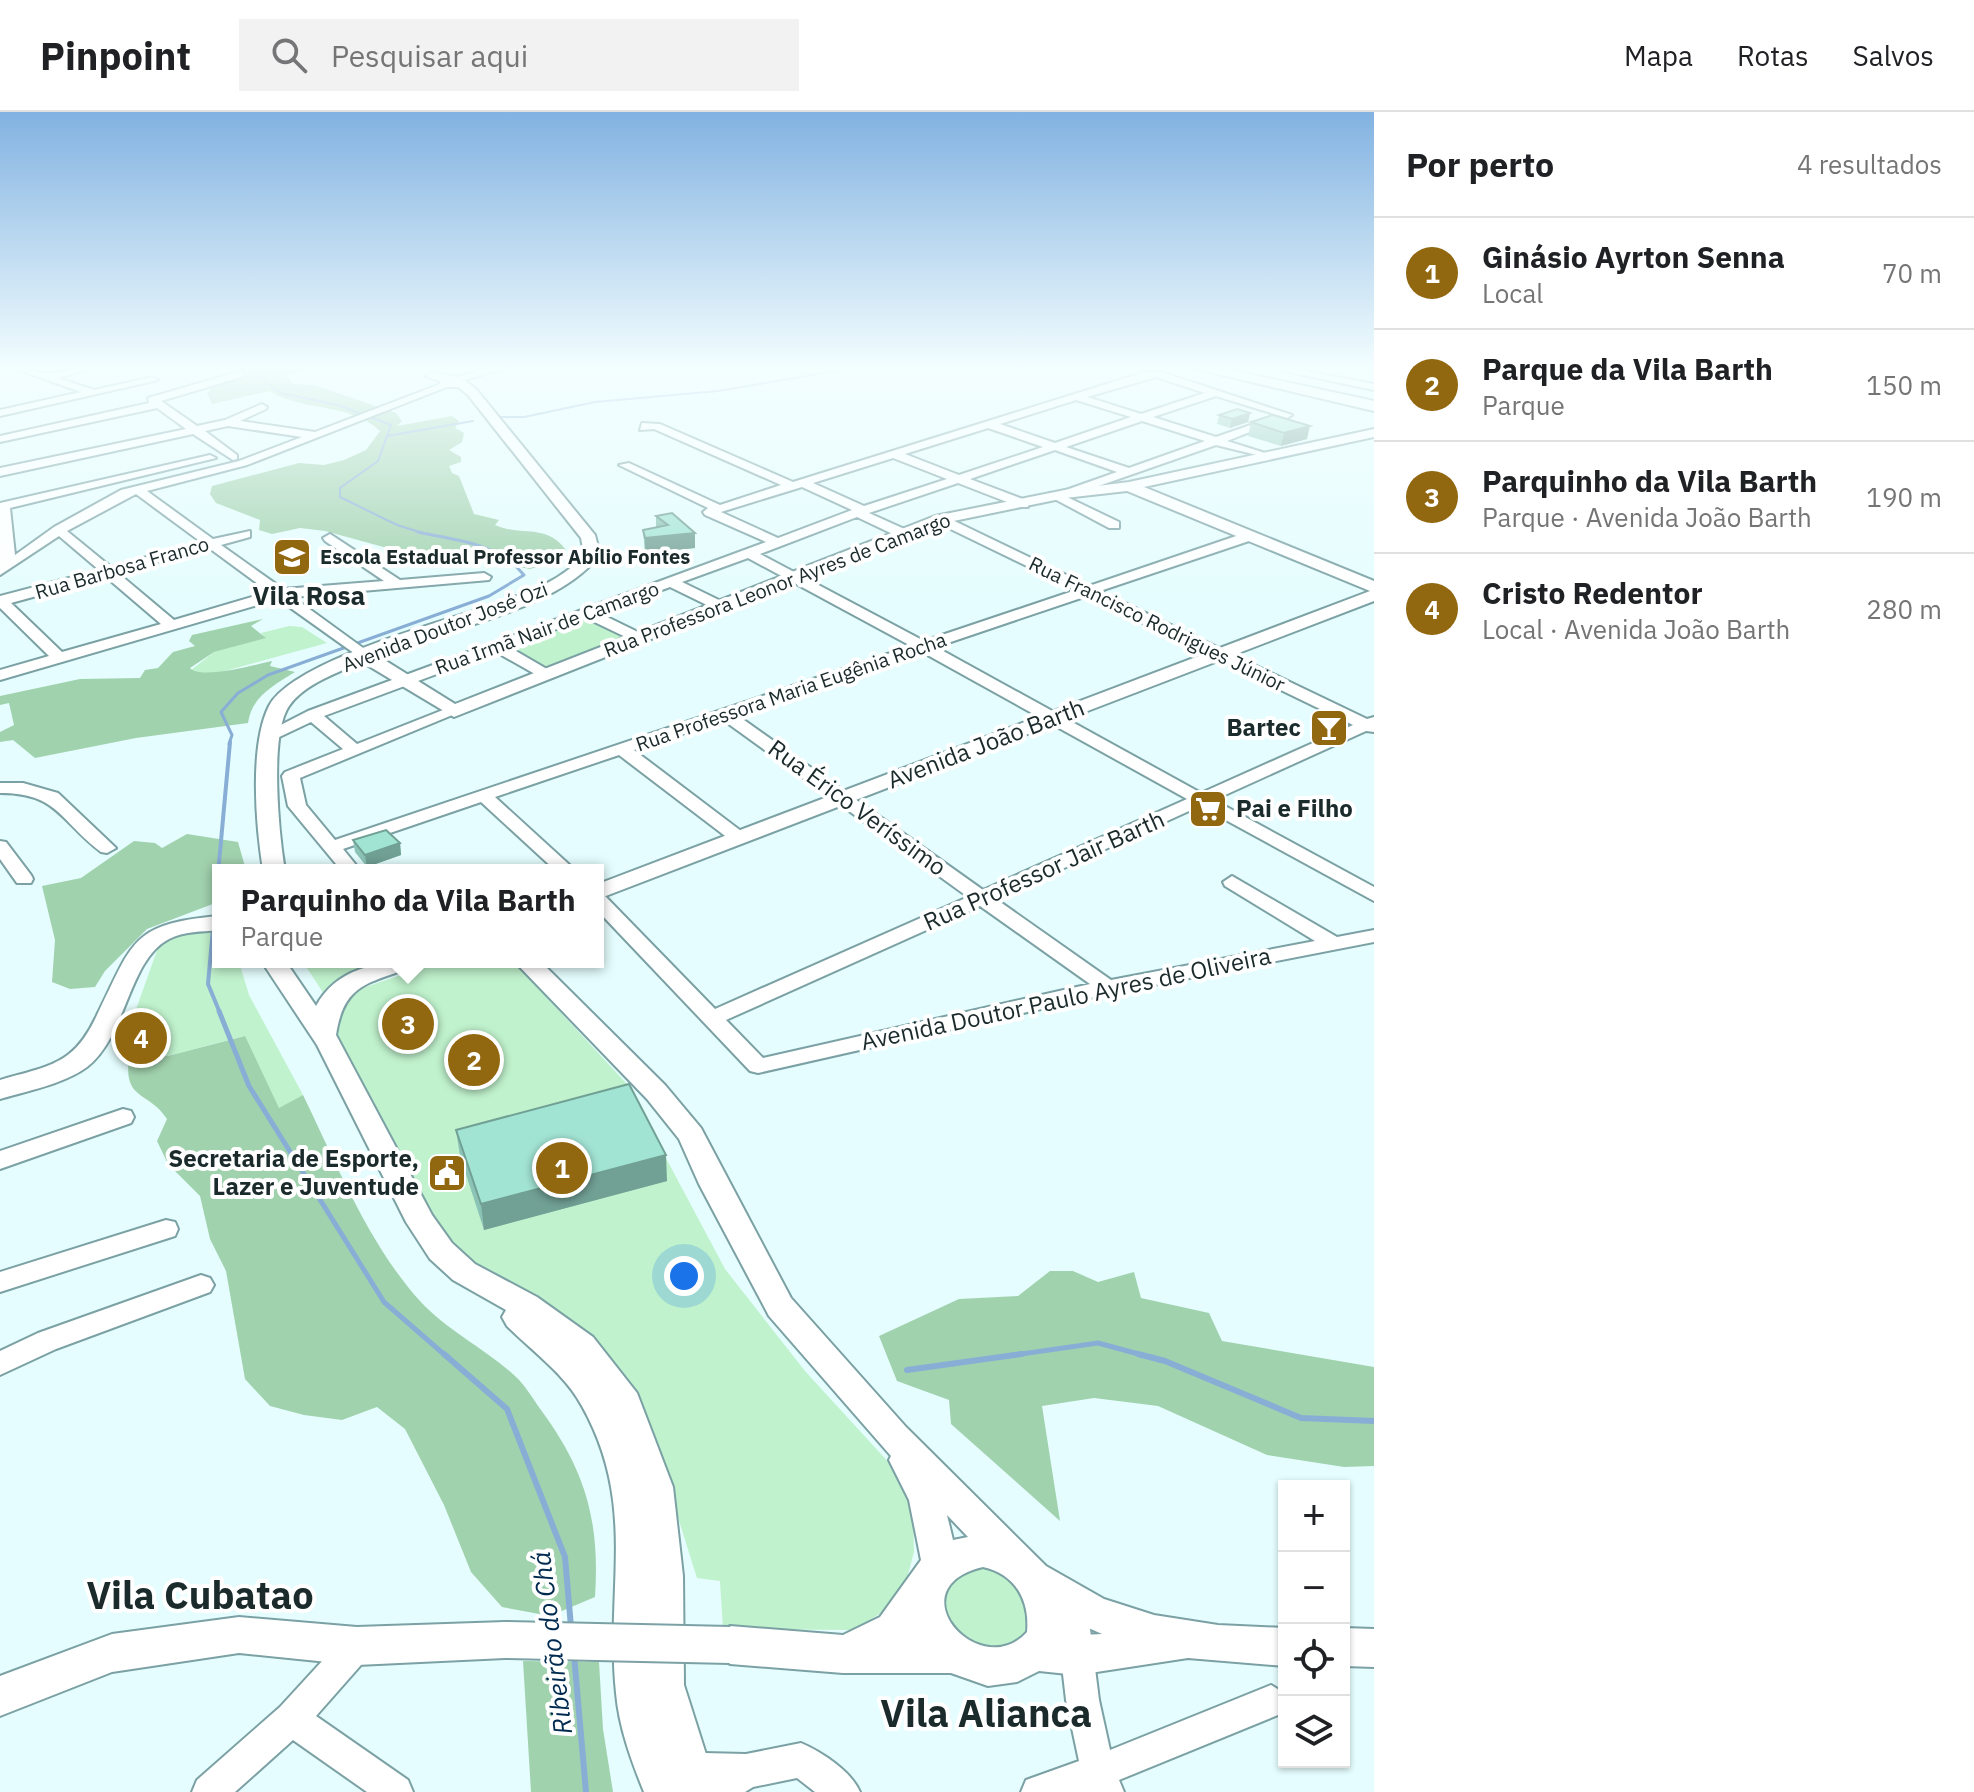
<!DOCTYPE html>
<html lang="pt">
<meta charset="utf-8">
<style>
:root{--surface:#fff;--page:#f2f2f2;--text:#202124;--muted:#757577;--line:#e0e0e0;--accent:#91670f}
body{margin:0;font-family:"IBM Plex Sans",sans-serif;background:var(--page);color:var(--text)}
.controls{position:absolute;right:24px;bottom:24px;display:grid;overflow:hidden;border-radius:0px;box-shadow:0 2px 6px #0004}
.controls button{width:72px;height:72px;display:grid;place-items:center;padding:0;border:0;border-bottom:2px solid var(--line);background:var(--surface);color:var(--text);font:40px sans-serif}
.you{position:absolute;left:684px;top:1164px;width:28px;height:28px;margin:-20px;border:6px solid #fff;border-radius:50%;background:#1a73e8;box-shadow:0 0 0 12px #1a73e833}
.badge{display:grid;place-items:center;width:52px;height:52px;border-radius:50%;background:var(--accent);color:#fff;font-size:26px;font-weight:700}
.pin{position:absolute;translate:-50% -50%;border:4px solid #fff;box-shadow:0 2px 8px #0006}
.popup{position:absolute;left:212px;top:752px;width:392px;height:104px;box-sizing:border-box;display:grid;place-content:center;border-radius:0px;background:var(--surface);filter:drop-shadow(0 2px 6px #0005);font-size:26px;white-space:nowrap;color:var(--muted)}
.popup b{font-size:30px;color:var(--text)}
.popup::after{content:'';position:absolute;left:50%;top:100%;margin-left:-16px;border:16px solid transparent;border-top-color:var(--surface)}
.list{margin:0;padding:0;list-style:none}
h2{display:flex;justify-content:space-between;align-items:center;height:104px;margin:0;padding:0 32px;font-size:34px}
h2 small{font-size:26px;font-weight:400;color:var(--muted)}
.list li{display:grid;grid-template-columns:52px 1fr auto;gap:24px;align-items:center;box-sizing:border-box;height:112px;padding:0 32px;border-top:2px solid var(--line)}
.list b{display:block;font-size:30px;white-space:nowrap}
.list p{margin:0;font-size:26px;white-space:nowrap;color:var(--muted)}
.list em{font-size:26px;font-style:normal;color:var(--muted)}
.icon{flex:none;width:44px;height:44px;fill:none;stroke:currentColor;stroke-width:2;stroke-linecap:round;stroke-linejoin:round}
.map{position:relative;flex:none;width:1374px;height:1680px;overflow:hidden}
header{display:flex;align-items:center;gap:48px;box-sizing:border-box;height:112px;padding:0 40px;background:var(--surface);border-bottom:2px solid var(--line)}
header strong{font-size:38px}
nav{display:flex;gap:44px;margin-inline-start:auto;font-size:28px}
.search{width:560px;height:72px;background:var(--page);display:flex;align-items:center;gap:20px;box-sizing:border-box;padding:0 28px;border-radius:0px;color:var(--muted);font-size:30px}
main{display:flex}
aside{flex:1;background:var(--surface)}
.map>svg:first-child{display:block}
</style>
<header>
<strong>Pinpoint</strong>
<div class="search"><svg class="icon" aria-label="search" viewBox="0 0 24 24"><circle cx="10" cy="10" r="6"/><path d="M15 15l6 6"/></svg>Pesquisar aqui</div>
<nav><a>Mapa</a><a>Rotas</a><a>Salvos</a></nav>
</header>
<main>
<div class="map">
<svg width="1374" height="1680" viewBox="0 0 1374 1680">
<rect width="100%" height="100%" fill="#e5fdfe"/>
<path fill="#c0f2cd" d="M585,504L629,526L548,559L506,535Z
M289,514L302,515L327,531L214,562L190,559L214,540L265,526L261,521Z
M218,819V850H239L249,883L303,983L279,997L244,924L168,944L130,940L124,931L160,830L178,822Z
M303,850H366L381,855L326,885Z
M439,850H514L626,971L725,1157L805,1259L891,1353L913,1394L914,1440L906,1470L884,1499L854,1518L723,1517L720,1469L697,1466L653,1326L450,1131L390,1042L332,925L345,893L357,878Z
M979,1447L1024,1474L1029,1522L1000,1542L949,1526L937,1467Z"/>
<path fill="#a1d2ae" d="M238,255H317L286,264L293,272L314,273L396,301L402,309L397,314L452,304L459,309L455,316L464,321L462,330L449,338L461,345V350L449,354L452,361L459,364L474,402L499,408L495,413C522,425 546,411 566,438L562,448L530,457L484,448L409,442L325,419L300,416L272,422L259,418L260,408L216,391L210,382L212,374L299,351L324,353L344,348L366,338L380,319C349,290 303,300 269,279L212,292L207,281L213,275L251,263Z
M263,507L251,514L266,526L214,540L190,556C201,568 254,553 272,549L270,554L295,560C273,574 252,584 248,611L136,626L35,646L13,628L0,630V620L14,613L9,591L0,593V584L80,567L140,566L145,558L158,556L173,540L195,534L189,529L192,523Z
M187,722L238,730L246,758H218V790L147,817L105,859L95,875L70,877L52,870L55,828L42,774L81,766L134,729L155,731L162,736Z
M245,924L279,996L303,983C336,1051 369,1133 420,1189C446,1218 486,1237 515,1264C525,1273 533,1287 541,1298C586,1359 600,1410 595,1485L550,1504L502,1495L471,1460L444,1393L405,1317L377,1295L342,1308L304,1303L270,1294L245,1267L226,1159L210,1127L200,1084L168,1052L157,1029L167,1007C147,977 121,990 130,940L168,944Z
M1050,1159H1073L1098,1170L1134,1160L1141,1186L1209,1201L1222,1229L1374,1255V1354L1344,1355L1267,1343L1158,1294L1094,1286L1042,1294L1060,1409L951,1312L949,1288L897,1269L879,1224L959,1187L1018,1184Z
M523,1549L599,1550L603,1617L613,1680H531Z"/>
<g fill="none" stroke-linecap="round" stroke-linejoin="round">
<path stroke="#89aed6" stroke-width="2" d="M248,255L280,281L338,293L391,313L378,349L340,376V385L397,413L426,422
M262,263L297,255
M497,305H524L595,290L718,279L860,255
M387,324L473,309"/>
<path stroke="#89aed6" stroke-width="3" d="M229,632L232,623L221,600L238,581L268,563L489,484L524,463C497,430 457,429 418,420"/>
<path stroke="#89aed6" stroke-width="4" d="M220,901L208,872L230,630"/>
<path stroke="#89aed6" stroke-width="5" d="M219,899L249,974L384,1190L446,1244
M1007,1244L1098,1231L1146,1244"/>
<path stroke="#89aed6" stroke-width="6" d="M444,1242L507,1297L565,1445L571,1515
M1138,1242L1165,1249L1301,1306L1374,1309
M907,1258L1022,1242
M574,1543L586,1680"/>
<defs>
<path id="minor" d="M11,255C24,255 38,262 50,261C66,260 80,255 96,255L58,266L94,278L153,265L158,268L0,304V298L81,280Z
M491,255H510L453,271L448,268Z
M1284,255L1374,272V278L1284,259Z
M241,259L245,264L161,289L197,314L225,308L262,292L267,295L266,297L240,309L315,320L443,271L452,273L247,353L147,379L213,427L250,419V425L221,433L283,477L384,469L325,429L323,426L330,422L400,468L484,461L491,465L489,468L293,485L370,541L373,544L365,549L278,487L0,568V558L49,544L0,496V484L99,458L59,424L0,463V391L210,343L216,346L10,396L15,443L54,415L121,378L239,349L302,325L228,314L205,319L237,343V347L233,348L193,322L0,364V356L186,317L157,296L0,330V324L149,291L148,286ZM136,382L201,430L111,455L67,419ZM209,436L269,480L174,508L118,461ZM106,465L161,512L62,540L11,491Z
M1145,260H1161L1292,303L1287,306L1216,284L1153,305L1216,325L1268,307L1278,309L1227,329L1265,341V345L1216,333L1067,385L1119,410V416H1109L1049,384L1117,360L1055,338L970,367L1028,389V395H1020L958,371L869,401L909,419V425H899L857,405L760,442L924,529L1076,478L936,410V404H944L1089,474L1245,421H1255V427L1100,479L1367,607L1374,605V620L1366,619L1214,688L1374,775V789L1200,694L996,787L1111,868L1315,829L1225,774L1223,770L1232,764L1337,825L1374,818V830L1107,882L758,961L750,959L598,799V782L605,784L715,897L968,785L723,608L634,638L745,722L748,726L745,730H733L619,643L495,685L575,758H555L481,690L343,737L360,758H341L288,694L282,664L285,660L343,637L311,610L273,628L265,623L267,620L308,599L766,430L705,403L703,400L708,396L619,353L629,351L720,393L781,373L654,317L640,318L642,311L660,312L793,370ZM1156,265L1205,281L1141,302L1087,285ZM1076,288L1131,305L1055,331L1000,312ZM1142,309L1205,329L1129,356L1066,335ZM988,316L1043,335L959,363L905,342ZM893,346L947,367L864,394L813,371ZM802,375L852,398L778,426L721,400ZM748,446L911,534L335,728L306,693L300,666L462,599L454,594L448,596L357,632L324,604L496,540L542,566H552V560L509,535L586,506L634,529H644V523L599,501L670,475L715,497H725V491L682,470ZM1087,484L1353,613L1201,681L936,535ZM922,540L1187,687L983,778L737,603ZM980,794L1090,872L763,946L726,908Z
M0,671H23L58,681L116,736L107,741L101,740C59,708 58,681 0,681Z
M0,729L6,730L31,763L33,767L31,771H17L0,747Z
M123,997L131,999L134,1005L131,1011L0,1057V1039Z
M166,1108L175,1110L178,1117L175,1124L0,1180V1160Z
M201,1163L210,1166L214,1173L210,1180L56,1237L0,1263V1239L38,1221Z
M1071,1478L1082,1483L1087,1493L1099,1588L1110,1638L1271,1573L1284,1581L1283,1601L1119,1668L1124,1680H1021L1026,1668L1079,1649L1066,1588L1055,1493L1060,1483Z
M357,1519L368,1523L373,1534L368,1545L316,1604L408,1668L413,1680H367L293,1628L235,1680H192L197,1668L280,1595L346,1523Z
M801,1631C822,1640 851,1659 860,1680H815L797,1666L753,1675L745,1680H705L707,1675L690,1678L678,1673L673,1661L678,1649L704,1641L746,1642Z"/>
<path id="major" d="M431,260L462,266L476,277L595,423L600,442C560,498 442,518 378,544L455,592L935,404L1065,378L1129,370L1374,317V325L1144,375L1374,469V489L598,787V772L1370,479L1127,379L1065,386L944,411L454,605L362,550C339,560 304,572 289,594C269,623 279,723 285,758H263C256,714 249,634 269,594C292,550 440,510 489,494C523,482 561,471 584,442L581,426L468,283L458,275H440V269L425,264Z
M218,804V818C202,820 184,819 169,827C128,848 127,924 87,955C64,972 27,979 0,987V968C22,961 50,957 69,942C82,932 90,918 97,903C133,831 130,812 218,804Z
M262,850H286L316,894C337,856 376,850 415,850L412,855C368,872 344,871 336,923L432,1103L452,1131L475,1152L537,1185L593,1225L637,1281L673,1375L683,1464L684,1573L718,1680H644C631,1648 619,1615 616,1581C605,1476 638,1394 582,1294C565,1262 532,1239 507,1214L502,1205L506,1198L453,1168L430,1147L406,1110L317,933Z
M515,850H541L665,973L701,1016L791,1186L906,1315L1046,1454L1104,1487L1154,1503L1218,1513L1284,1516V1554L1188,1546L1077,1563L1039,1559L1017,1570L988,1574L951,1561H843L730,1552L717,1546L711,1533L717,1520L730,1514L843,1523L880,1505L921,1448L909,1388L889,1348L891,1344L769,1204L699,1072L679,1027L647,987ZM947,1403L968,1425L953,1428ZM983,1455C1015,1462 1030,1488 1027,1520C980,1572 894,1476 983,1455ZM1066,1506L1102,1522L1063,1524Z
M239,1505L357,1515L505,1510L518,1515L524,1528L518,1541L505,1546L357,1553L239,1541L112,1560L0,1604V1564L112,1522Z
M1344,1516L1374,1517V1555L1344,1554Z"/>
<path id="highway" d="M1188,255H1216L1374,289V299Z"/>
</defs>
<use href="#minor" stroke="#7ba1a4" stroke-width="4"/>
<use href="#major" stroke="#7ba1a4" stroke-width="4"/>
<use href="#highway" stroke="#7ba1a4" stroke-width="4"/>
<use href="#minor" fill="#fff" fill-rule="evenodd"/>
<use href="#major" fill="#fff" fill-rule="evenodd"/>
<use href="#highway" fill="#fff" fill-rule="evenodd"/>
<defs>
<path id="major-bridge" d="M505,1528L730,1533"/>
</defs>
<use href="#major-bridge" stroke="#7ba1a4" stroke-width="40" stroke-linecap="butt"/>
<use href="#major-bridge" stroke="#fff" stroke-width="36"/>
</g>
<path fill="#8bc4b6" d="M1250,301L1248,310L1230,316L1217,312L1219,303Z
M1251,310L1307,327L1281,334L1248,324Z
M656,404L695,436L645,441L643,418L656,416Z
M353,728L400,731L401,743L367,755L355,740Z
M456,1018L667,1069L484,1118L460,1044Z"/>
<path fill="#71a094" d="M1250,301L1248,310L1230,316L1232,307Z
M1310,314L1307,327L1281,334L1284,321Z
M695,421V436L645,441V426Z
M400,731L401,743L367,755L365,743Z
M666,1043L667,1069L484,1118L481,1092Z"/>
<path fill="#a2e4d4" stroke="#71a094" stroke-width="2" d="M1237,297L1250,301L1232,307L1219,303Z
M1273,303L1310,314L1284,321L1251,310Z
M672,401L695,421L645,426L643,418L668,413L656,404Z
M386,718L400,731L365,743L353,728Z
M629,972L666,1043L481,1092L456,1018Z"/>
<linearGradient id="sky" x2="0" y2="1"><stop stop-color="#82b2e1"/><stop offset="0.52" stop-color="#f3feff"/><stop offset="1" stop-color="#f3feff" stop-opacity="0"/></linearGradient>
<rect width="1374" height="491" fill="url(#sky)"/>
<defs>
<symbol id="school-square" viewBox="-11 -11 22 22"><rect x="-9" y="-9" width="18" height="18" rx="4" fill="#91670f" stroke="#fff"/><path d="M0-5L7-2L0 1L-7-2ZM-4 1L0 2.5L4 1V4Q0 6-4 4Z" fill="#fff"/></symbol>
<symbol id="bar-square" viewBox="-11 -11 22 22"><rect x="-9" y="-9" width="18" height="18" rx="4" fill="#91670f" stroke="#fff"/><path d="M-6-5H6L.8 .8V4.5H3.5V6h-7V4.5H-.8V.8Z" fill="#fff"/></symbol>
<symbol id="supermarket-square" viewBox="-11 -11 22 22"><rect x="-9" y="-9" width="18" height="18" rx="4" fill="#91670f" stroke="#fff"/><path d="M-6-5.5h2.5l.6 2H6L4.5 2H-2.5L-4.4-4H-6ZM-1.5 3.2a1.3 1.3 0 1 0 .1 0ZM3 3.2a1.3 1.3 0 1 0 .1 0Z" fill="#fff"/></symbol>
<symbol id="civic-square" viewBox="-11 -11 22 22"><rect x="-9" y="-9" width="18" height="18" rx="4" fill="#91670f" stroke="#fff"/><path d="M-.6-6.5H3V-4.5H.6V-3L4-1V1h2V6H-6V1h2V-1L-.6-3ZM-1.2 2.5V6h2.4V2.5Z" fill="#fff"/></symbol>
</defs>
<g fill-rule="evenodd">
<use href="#school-square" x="270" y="423" width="44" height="44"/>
<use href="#bar-square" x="1307" y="594" width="44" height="44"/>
<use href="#supermarket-square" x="1186" y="675" width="44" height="44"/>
<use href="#civic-square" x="425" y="1039" width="44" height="44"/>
</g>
<g text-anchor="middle" stroke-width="8" stroke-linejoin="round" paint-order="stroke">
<g font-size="20" font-weight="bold" fill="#1b2a2b" stroke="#fff" text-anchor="start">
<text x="320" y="452">Escola Estadual Professor Abílio Fontes</text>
</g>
<g font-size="20" fill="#1b2a2b" stroke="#fff">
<text transform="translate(122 456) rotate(-16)" y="7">Rua Barbosa Franco</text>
<text transform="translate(777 473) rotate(-21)" y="7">Rua Professora Leonor Ayres de Camargo</text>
<text transform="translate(1157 512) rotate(26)" y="7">Rua Francisco Rodrigues Júnior</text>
<text transform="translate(445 515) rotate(-21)" y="7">Avenida Doutor José Ozi</text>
<text transform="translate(547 516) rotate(-20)" y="7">Rua Irmã Nair de Camargo</text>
<text transform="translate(791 580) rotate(-19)" y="7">Rua Professora Maria Eugênia Rocha</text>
</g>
<g font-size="24" font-weight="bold" fill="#1b2a2b" stroke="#fff" text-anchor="end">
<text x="1301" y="624">Bartec</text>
<text x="1236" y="705" text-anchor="start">Pai e Filho</text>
<text x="419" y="1055">Secretaria de Esporte,<tspan x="419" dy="28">Lazer e Juventude</tspan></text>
</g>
<g font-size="24" fill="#1b2a2b" stroke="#fff">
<text transform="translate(986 632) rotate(-21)" y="8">Avenida João Barth</text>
<text transform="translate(857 696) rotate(36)" y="8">Rua Érico Veríssimo</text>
<text transform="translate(1044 759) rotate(-24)" y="8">Rua Professor Jair Barth</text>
<text transform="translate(1066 887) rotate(-12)" y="8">Avenida Doutor Paulo Ayres de Oliveira</text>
</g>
<g font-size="26" font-weight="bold" fill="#1b2a2b" stroke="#fff">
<text x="309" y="493">Vila Rosa</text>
</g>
<g font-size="26" font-style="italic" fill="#012a50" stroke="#fff">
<text transform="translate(552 1531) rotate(-97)" y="9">Ribeirão do Chá</text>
</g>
<g font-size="38" font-weight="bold" fill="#1b2a2b" stroke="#fff">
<text x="200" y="1497">Vila Cubatao</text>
<text x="986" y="1615">Vila Alianca</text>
</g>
</g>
</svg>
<div class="controls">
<button>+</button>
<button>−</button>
<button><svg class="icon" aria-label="locate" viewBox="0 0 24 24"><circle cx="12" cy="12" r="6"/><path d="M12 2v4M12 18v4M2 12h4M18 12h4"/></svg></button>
<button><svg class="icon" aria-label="layers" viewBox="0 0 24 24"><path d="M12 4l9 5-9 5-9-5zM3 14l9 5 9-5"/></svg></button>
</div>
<div class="you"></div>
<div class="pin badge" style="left:562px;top:1056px">1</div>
<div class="pin badge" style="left:474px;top:948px">2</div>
<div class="pin badge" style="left:408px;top:912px">3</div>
<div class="popup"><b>Parquinho da Vila Barth</b>Parque</div>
<div class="pin badge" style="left:141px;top:926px">4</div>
</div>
<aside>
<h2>Por perto<small>4 resultados</small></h2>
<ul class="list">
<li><span class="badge">1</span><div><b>Ginásio Ayrton Senna</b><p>Local</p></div><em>70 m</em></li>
<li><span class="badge">2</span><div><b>Parque da Vila Barth</b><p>Parque</p></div><em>150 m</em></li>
<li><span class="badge">3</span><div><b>Parquinho da Vila Barth</b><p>Parque · Avenida João Barth</p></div><em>190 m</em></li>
<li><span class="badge">4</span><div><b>Cristo Redentor</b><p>Local · Avenida João Barth</p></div><em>280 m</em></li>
</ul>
</aside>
</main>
